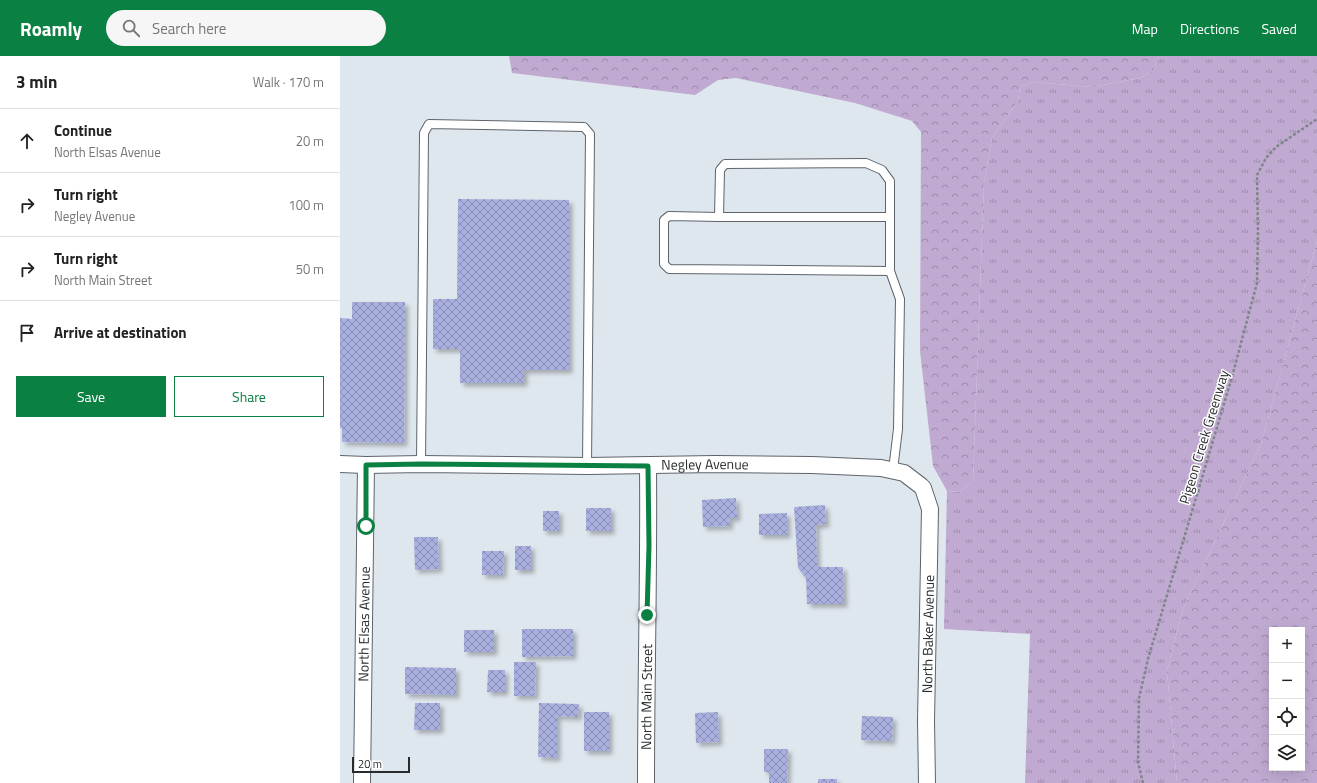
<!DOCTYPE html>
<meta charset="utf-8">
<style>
:root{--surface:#fff;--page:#f6f6f6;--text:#222;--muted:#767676;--line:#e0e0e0;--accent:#0b8043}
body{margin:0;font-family:"Titillium Web",sans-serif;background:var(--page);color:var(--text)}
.controls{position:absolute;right:12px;bottom:12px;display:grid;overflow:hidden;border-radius:0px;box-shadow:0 4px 16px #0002}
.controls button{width:36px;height:36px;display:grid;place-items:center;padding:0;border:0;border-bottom:1px solid var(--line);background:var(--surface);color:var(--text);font:20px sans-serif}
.scale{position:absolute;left:12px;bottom:10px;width:58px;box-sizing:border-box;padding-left:4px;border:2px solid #292c2e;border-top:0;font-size:11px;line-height:14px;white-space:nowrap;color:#292c2e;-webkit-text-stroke:3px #fff;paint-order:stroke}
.stop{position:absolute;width:12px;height:12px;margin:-9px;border:3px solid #0b8043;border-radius:50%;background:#fff}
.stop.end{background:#0b8043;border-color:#fff;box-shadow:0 1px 4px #0008}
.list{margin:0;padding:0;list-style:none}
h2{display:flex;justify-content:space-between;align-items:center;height:52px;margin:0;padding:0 16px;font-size:17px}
h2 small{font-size:13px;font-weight:400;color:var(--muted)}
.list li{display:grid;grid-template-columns:26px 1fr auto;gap:12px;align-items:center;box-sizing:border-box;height:64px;padding:0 16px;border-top:1px solid var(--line)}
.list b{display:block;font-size:15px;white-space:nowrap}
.list p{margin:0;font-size:13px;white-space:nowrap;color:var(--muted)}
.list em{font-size:13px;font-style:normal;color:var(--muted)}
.actions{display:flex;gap:8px;padding:12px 16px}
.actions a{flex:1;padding:9px 0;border:1px solid var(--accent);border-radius:0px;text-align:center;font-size:14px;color:var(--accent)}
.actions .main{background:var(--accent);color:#fff}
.icon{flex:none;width:22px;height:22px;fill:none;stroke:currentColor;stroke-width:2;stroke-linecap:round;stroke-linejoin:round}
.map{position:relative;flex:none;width:977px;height:727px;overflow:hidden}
header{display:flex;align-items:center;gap:24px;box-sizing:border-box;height:56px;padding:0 20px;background:var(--accent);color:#fff}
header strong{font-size:19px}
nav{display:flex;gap:22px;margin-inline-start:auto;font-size:14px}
.search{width:280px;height:36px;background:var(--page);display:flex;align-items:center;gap:10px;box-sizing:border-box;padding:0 14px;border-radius:22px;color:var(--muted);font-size:15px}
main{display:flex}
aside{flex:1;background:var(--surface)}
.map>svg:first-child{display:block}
</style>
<header>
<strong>Roamly</strong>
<div class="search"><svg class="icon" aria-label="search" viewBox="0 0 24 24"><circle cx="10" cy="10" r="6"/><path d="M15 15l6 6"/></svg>Search here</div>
<nav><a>Map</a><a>Directions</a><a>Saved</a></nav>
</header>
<main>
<aside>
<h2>3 min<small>Walk · 170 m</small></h2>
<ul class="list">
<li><svg class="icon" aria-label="ahead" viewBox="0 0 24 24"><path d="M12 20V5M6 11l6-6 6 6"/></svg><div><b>Continue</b><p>North Elsas Avenue</p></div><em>20 m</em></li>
<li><svg class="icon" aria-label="right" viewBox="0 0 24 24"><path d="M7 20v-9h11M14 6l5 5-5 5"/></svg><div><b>Turn right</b><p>Negley Avenue</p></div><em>100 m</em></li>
<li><svg class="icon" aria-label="right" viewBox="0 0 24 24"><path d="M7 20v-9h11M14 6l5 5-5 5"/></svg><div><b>Turn right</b><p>North Main Street</p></div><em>50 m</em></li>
<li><svg class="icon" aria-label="arrive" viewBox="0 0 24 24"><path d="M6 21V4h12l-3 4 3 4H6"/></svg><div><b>Arrive at destination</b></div></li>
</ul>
<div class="actions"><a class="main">Save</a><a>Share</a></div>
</aside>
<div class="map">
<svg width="977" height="727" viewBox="0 0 977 727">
<defs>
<pattern id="grass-tufts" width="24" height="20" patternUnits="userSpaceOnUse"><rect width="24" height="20" fill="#c0aad1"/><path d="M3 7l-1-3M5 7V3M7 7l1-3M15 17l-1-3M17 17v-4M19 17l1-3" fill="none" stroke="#9c8baa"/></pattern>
<pattern id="forest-crowns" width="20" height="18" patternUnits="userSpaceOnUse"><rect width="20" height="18" fill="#c0aad1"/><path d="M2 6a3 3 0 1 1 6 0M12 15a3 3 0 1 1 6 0" fill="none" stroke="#9c8baa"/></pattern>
<pattern id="building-cross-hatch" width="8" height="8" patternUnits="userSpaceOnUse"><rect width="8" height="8" fill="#a9b0df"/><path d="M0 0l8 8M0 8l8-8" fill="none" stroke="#8a8fb5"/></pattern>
<filter id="shadow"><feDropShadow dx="3.5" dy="3.5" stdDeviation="2" flood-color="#0004"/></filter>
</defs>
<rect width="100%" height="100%" fill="#dfe7ee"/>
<path fill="url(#grass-tufts)" d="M819,0H977V185L921,388L843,553L827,615L837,727H685L690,578L604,573L607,435L620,436L633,425L644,126L652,81L678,45L680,31L693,26L752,31L800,22L813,15Z"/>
<path fill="url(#forest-crowns)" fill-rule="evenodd" d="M169,0H819L813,15L800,22L752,31L693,26L680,31L678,45L652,81L644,126L633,425L620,436L607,435L593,410L580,295L581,76L572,65L515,47L396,22L378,24L355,39L172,17Z
M977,185V727H837L827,615L843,553L921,388ZM932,574H962V712H932Z"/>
<path fill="url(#building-cross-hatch)" filter="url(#shadow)" d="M118,143L229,144V314H184V327H120V293H93V243H117Z
M12,246H65L64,387L2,386V372H0V262L12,263Z
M396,442L397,462H389L390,470L363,471L362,444Z
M485,449L486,468L476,469L477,511H503L504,548H467L466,522L458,512L454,451Z
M246,452H271V475H246Z
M203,455H219V475H203Z
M447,457V479H419V458Z
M74,481H98L99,513L75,514Z
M175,490H191V514H175Z
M142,495H164L163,519H142Z
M182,573H233V600L182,601Z
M124,574H154V596H124Z
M174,606H196L195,640H174Z
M65,611L116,612V639L65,638Z
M148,614H165V636H147Z
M75,647H100V674H74Z
M199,647L239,648L238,661L217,660V702L198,701Z
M244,656H269V695H244Z
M378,656L379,686L356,687L355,657Z
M522,660L553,661L552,685L521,684Z
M424,693H448L447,727H429V716H424Z
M478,723H497V727H478Z"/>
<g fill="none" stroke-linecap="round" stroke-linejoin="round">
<defs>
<path id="service" d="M379,161L329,160L324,164V208L329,213L550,215
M550,161H379L380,114L385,108L526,107L542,114L550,125V215L560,243L558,373L553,414
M81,408L84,77L89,68L244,71L250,78L247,410"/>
<g id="minor">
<path id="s1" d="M0,408L26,409L81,408L247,410L375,408L472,409L541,412L564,417L581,430L583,432L590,453L586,665L587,727"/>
<path id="s2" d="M22,727L26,409"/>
<path id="s3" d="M306,727C306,621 309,516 308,410"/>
</g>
</defs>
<use href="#service" stroke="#5e646a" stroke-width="10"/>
<use href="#minor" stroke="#5e646a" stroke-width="18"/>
<path stroke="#7f8589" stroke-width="2.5" stroke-dasharray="3 2" stroke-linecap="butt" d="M803,727L798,706L799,642L808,603L892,321L917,227L918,176L917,119L926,102L936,91L977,63"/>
<use href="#service" stroke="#fff" stroke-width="8"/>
<use href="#minor" stroke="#fff" stroke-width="16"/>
</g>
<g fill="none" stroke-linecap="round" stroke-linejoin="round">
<path stroke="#0b8043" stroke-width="5" d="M26,470V409L81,408L308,410L309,490L307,559"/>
</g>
<g text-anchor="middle" stroke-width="3" stroke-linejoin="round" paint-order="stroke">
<g font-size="14" fill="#292c2e" stroke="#fff">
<text transform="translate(864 381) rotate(-73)" y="5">Pigeon Creek Greenway</text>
<text dy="5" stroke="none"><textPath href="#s1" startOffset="365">Negley Avenue</textPath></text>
<text dy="5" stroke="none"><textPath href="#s2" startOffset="159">North Elsas Avenue</textPath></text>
<text transform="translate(588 578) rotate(-89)" y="5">North Baker Avenue</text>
<text dy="5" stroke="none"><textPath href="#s3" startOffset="86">North Main Street</textPath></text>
</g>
</g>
</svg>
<div class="controls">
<button>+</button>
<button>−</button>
<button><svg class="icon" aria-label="locate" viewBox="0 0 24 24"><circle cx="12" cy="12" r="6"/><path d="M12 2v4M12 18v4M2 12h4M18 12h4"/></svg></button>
<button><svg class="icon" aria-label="layers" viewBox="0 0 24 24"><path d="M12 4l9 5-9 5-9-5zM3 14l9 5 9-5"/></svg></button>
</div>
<div class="scale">20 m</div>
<div class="stop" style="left:26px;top:470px"></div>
<div class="stop end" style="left:307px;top:559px"></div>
</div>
</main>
